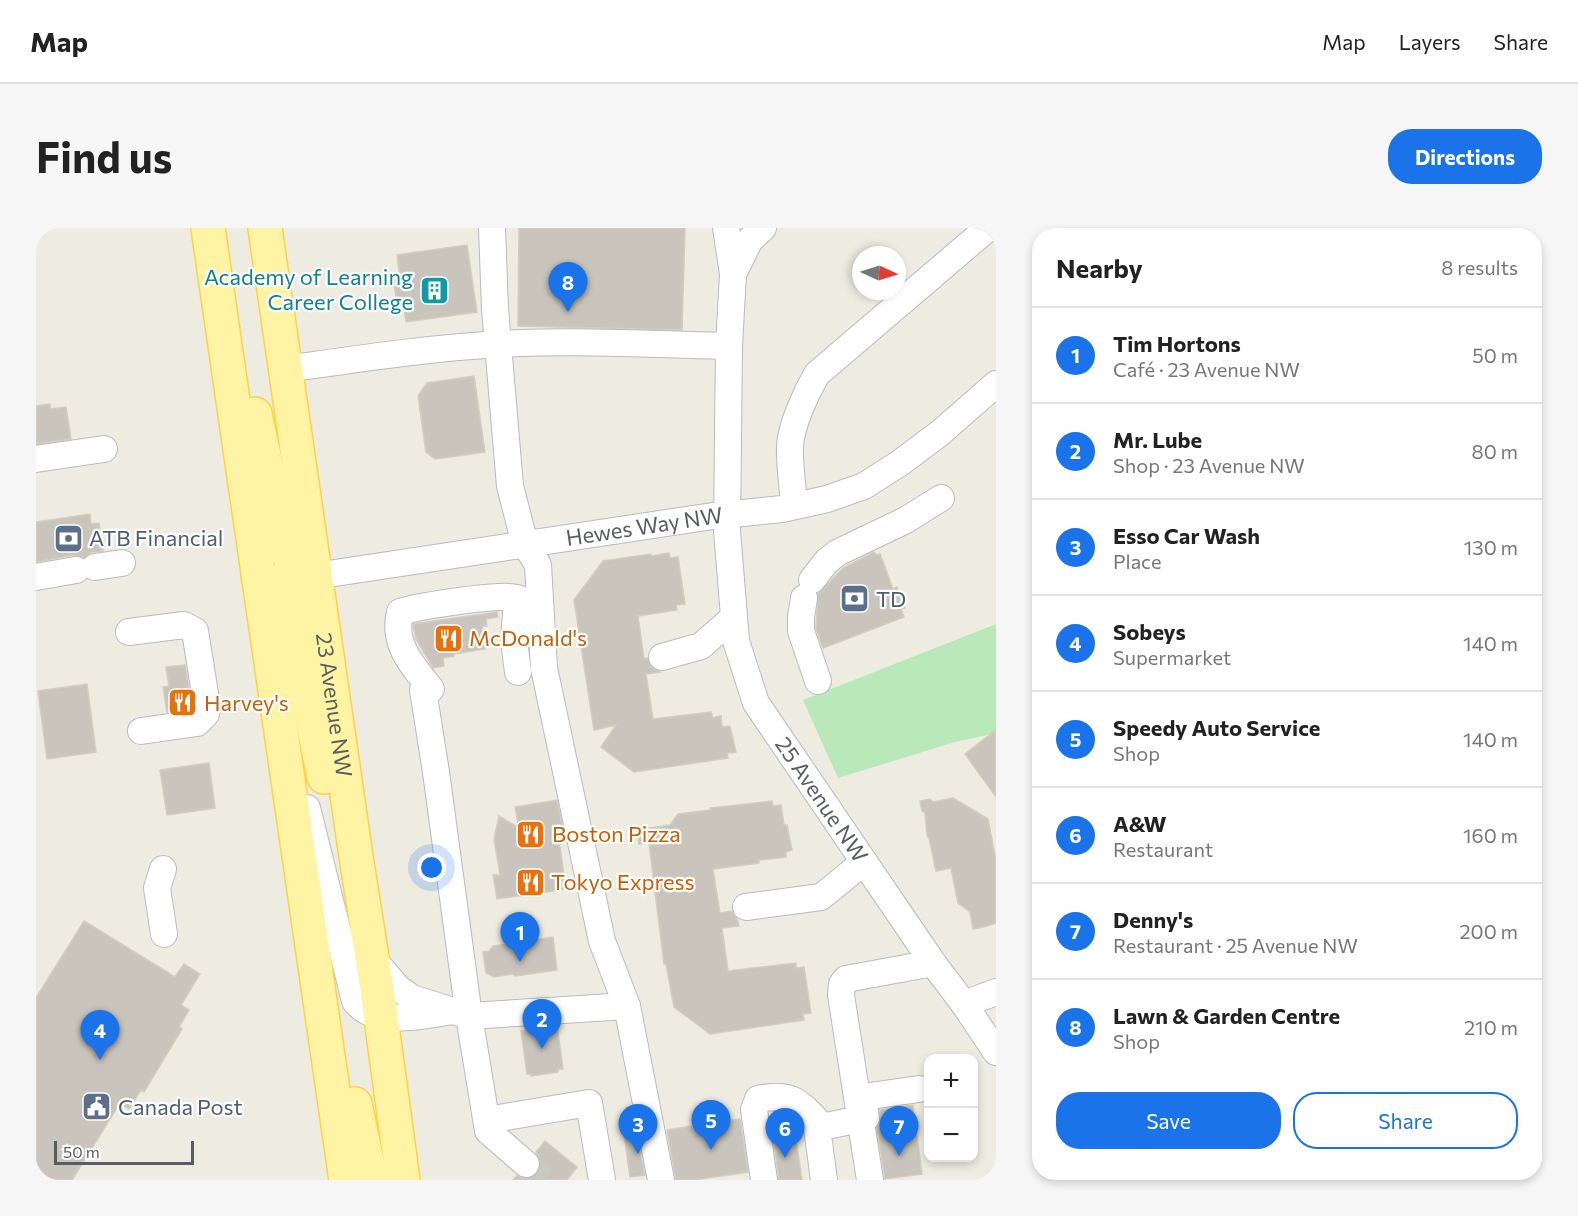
<!DOCTYPE html>
<meta charset="utf-8">
<style>
:root{--surface:#fff;--page:#f6f6f6;--text:#222;--muted:#767676;--line:#e0e0e0;--accent:#1a73e8}
body{margin:0;font-family:Commissioner,sans-serif;background:var(--page);color:var(--text)}
.controls{position:absolute;right:18px;bottom:18px;display:grid;overflow:hidden;border-radius:12px;box-shadow:0 3px 9px #0003}
.controls button{width:54px;height:54px;display:grid;place-items:center;padding:0;border:0;border-bottom:2px solid var(--line);background:var(--surface);color:var(--text);font:30px sans-serif}
.compass{position:absolute;left:816px;top:18px;width:54px;height:54px;border-radius:50%;background:var(--surface);box-shadow:0 3px 9px #0003;rotate:94deg}
.scale{position:absolute;left:18px;bottom:15px;width:140px;box-sizing:border-box;padding-left:6px;border:3px solid #595d63;border-top:0;font-size:16px;line-height:21px;white-space:nowrap;color:#595d63;-webkit-text-stroke:4px #fff;paint-order:stroke}
.you{position:absolute;left:396px;top:640px;width:21px;height:21px;margin:-15px;border:4px solid #fff;border-radius:50%;background:#1a73e8;box-shadow:0 0 0 9px #1a73e833}
.badge{display:grid;place-items:center;width:39px;height:39px;border-radius:50%;background:var(--accent);color:#fff;font-size:20px;font-weight:700}
.pin{position:absolute;translate:-50% -50px;filter:drop-shadow(0 2px 3px #0008)}
.pin::after{content:'';position:absolute;top:32px;width:21px;height:18px;background:inherit;clip-path:polygon(0 0,100% 0,50% 100%)}
.list{margin:0;padding:0;list-style:none}
h2{display:flex;justify-content:space-between;align-items:center;height:78px;margin:0;padding:0 24px;font-size:26px}
h2 small{font-size:20px;font-weight:400;color:var(--muted)}
.list li{display:grid;grid-template-columns:39px 1fr auto;gap:18px;align-items:center;box-sizing:border-box;height:96px;padding:0 24px;border-top:2px solid var(--line)}
.list b{display:block;font-size:22px;white-space:nowrap}
.list p{margin:0;font-size:20px;white-space:nowrap;color:var(--muted)}
.list em{font-size:20px;font-style:normal;color:var(--muted)}
.actions{display:flex;gap:12px;padding:18px 24px}
.actions a{flex:1;padding:14px 0;border:2px solid var(--accent);border-radius:24px;text-align:center;font-size:21px;color:var(--accent)}
.actions .main{background:var(--accent);color:#fff}
.map{position:relative;flex:none;width:960px;height:952px;overflow:hidden;border-radius:24px}
header{display:flex;align-items:center;gap:36px;box-sizing:border-box;height:84px;padding:0 30px;background:var(--surface);border-bottom:2px solid var(--line)}
header strong{font-size:28px}
nav{display:flex;gap:33px;margin-inline-start:auto;font-size:21px}
.intro{display:flex;align-items:center;justify-content:space-between;box-sizing:border-box;height:144px;padding:0 36px}
h1{margin:0;font-size:42px}
.button{padding:15px 27px;border-radius:24px;background:var(--accent);color:#fff;font-size:21px;font-weight:700}
main{display:flex;gap:36px;padding:0 36px}
aside{flex:1;background:var(--surface);border-radius:24px;box-shadow:0 3px 9px #0003}
.map>svg:first-child{display:block}
</style>
<header>
<strong>Map</strong>
<nav><a>Map</a><a>Layers</a><a>Share</a></nav>
</header>
<div class="intro"><h1>Find us</h1><a class="button">Directions</a></div>
<main>
<div class="map">
<svg width="960" height="952" viewBox="0 0 960 952">
<rect width="100%" height="100%" fill="#eeebe0"/>
<path fill="#b9e9bb" d="M960,396V505L919,514L802,550L767,472Z"/>
<path fill="#c9c5bd" stroke="#d3cdbe" stroke-width="1.5" d="M483,0H649L646,102L482,98Z
M431,17L441,84L370,94L367,73L361,74L357,51L364,50L361,27Z
M438,148L449,224L399,231L390,224L382,168L391,155Z
M14,176V181L30,179L35,211L0,216V178Z
M54,286L55,296L63,295L67,323L56,324L48,330L37,327L0,334V294Z
M838,324L840,327L844,326L857,361L861,359L869,380L865,381L868,389L787,420L780,401L782,366L807,340Z
M633,325L634,330L642,329L649,376L640,377L641,382L602,388L608,431L611,430L615,439L624,444L610,446L617,491L675,484L677,490L685,488L686,499L694,498L700,524L691,525L692,530L598,544L565,519L580,497L558,502L538,372L567,333L615,326V328Z
M461,384L462,389L450,391L451,398H446L449,421L418,426V428L407,430L408,438L397,440L380,411L377,396Z
M149,437L156,479L131,484L127,459L133,458L130,439Z
M51,456L60,524L11,531L2,463Z
M960,502V569L929,526Z
M173,535L179,580L131,587L124,542Z
M917,570L952,591L960,633V695L947,699L937,701L934,684L922,675L915,640L900,643L893,610L891,607L889,585L886,583L884,573L894,571L897,574Z
M521,572L529,611L523,612L530,661L461,671L457,647H464L458,611L463,588L483,600L479,579Z
M736,573L737,578L745,577L748,597H751L756,622L750,624V629L723,632V635L677,641L684,685L696,683L701,691L703,698L686,700L692,743L760,735V740L768,739L775,785L767,786L768,792L674,806L638,779L630,736H628L613,615L603,616L601,602L634,597L642,586L675,582L674,580Z
M48,693L139,749L148,736L164,746L145,777L153,782L143,799L146,801L108,864L105,862L93,881L84,875L36,952H0V770Z
M517,709L521,742L479,748L477,746L458,749L450,745L447,724L453,723L457,718Z
M521,797L527,841H522V844L495,848V846H491L485,803H489V800Z
M877,877L886,946L849,951L841,900L844,895V882Z
M704,891L712,944L657,952H640L631,902Z
M600,904L609,947L594,949L588,906Z
M759,904L766,952H743L737,907Z
M509,913L541,939L531,952H477L481,948L488,951L494,950L502,945L505,938L504,932L500,924Z"/>
<g fill="none" stroke-linecap="round" stroke-linejoin="round">
<path stroke="#c9c8c1" stroke-width="26" stroke-dasharray="26 13" stroke-linecap="butt" d="M490,936L509,952"/>
<defs>
<g id="minor">
<path d="M456,0L459,81L474,258L489,316L502,337L508,440L566,713L591,778L625,952"/>
<path id="s1" d="M690,0L697,46L693,118L691,303L700,413L720,475L897,735L928,776L960,824"/>
<path d="M697,46L714,12L727,0"/>
<path d="M250,141C321,131 393,120 464,116C540,112 617,116 693,118"/>
<path d="M0,231L68,221"/>
<path d="M758,278C757,258 753,237 754,217C756,195 770,165 781,146L952,0"/>
<path d="M59,339L86,335"/>
<path id="s2" d="M261,348H279L677,288L746,281L791,271L828,258L864,235L904,205L960,156"/>
<path d="M0,349L40,342"/>
<path d="M776,352L791,333L801,325L870,292L905,270"/>
<path d="M768,370L765,389V403L782,453"/>
<path d="M480,385L478,413L482,444"/>
<path d="M93,404L148,397L159,403L171,478L170,486L161,495L105,503"/>
<path d="M626,429L665,418L697,390"/>
<path d="M395,461C376,437 356,416 364,384C380,379 473,363 484,371C493,378 491,396 491,406"/>
<path d="M387,462L400,544L433,788L452,903L490,936"/>
<path d="M271,580L319,773C339,800 389,787 417,783"/>
<path d="M127,641L121,660L128,706"/>
<path d="M710,679L785,669L828,634"/>
<path d="M336,730L362,760L376,770L433,788L591,778"/>
<path d="M928,776L960,764"/>
<path d="M830,890L827,869L883,861"/>
<path d="M451,892L553,875L566,952"/>
<path d="M728,952L718,882L722,871C758,864 763,874 787,899"/>
<path d="M788,952L781,900L824,891"/>
<path d="M834,952L805,767L806,756L810,751L897,735"/>
</g>
<g id="major">
<path d="M172,0L310,952"/>
<path id="s3" d="M229,0L321,635L341,761L367,952"/>
<path d="M219,186L248,319C255,335 262,343 279,348"/>
<path d="M222,347L245,360L252,373L288,549"/>
<path d="M319,876L335,952"/>
</g>
</defs>
<use href="#minor" stroke="#b8bbc1" stroke-width="28"/>
<use href="#major" stroke="#ffd148" stroke-width="36"/>
<use href="#minor" stroke="#fff" stroke-width="26"/>
<use href="#major" stroke="#fff3a4" stroke-width="33"/>
</g>
<defs>
<symbol id="building-square" viewBox="-11 -11 22 22"><rect x="-9" y="-9" width="18" height="18" rx="4" fill="#0f9aa8" stroke="#fff"/><path d="M-4-6H4V6H1V3H-1V6H-4ZM-2.5-4.3h1.7v1.8h-1.7ZM.8-4.3h1.7v1.8H.8ZM-2.5-1h1.7V.8h-1.7ZM.8-1h1.7V.8H.8Z" fill="#fff"/></symbol>
<symbol id="bank-square" viewBox="-11 -11 22 22"><rect x="-9" y="-9" width="18" height="18" rx="4" fill="#5c6f8a" stroke="#fff"/><path d="M-6-4H6V4H-6ZM0-2.3a2.3 2.3 0 1 0 0 4.6a2.3 2.3 0 1 0 0-4.6Z" fill="#fff"/></symbol>
<symbol id="restaurant-square" viewBox="-11 -11 22 22"><rect x="-9" y="-9" width="18" height="18" rx="4" fill="#e8710a" stroke="#fff"/><path d="M-5-6h1v4h1v-4h1v4h1v-4h1v5L-1.5 .5V6h-2V.5L-5-1ZM5-6V6H3V1.5H1.5Q1.5-4 5-6Z" fill="#fff"/></symbol>
<symbol id="civic-square" viewBox="-11 -11 22 22"><rect x="-9" y="-9" width="18" height="18" rx="4" fill="#5c6f8a" stroke="#fff"/><path d="M-.6-6.5H3V-4.5H.6V-3L4-1V1h2V6H-6V1h2V-1L-.6-3ZM-1.2 2.5V6h2.4V2.5Z" fill="#fff"/></symbol>
</defs>
<g fill-rule="evenodd">
<use href="#building-square" x="382" y="46" width="33" height="33"/>
<use href="#bank-square" x="16" y="294" width="33" height="33"/>
<use href="#bank-square" x="802" y="354" width="33" height="33"/>
<use href="#restaurant-square" x="396" y="394" width="33" height="33"/>
<use href="#restaurant-square" x="130" y="458" width="33" height="33"/>
<use href="#restaurant-square" x="478" y="590" width="33" height="33"/>
<use href="#restaurant-square" x="478" y="638" width="33" height="33"/>
<use href="#civic-square" x="44" y="862" width="33" height="33"/>
</g>
<g text-anchor="middle" stroke-width="4.5" stroke-linejoin="round" paint-order="stroke">
<g font-size="22" fill="#0d838f" stroke="#fff" text-anchor="end">
<text x="377" y="57">Academy of Learning<tspan x="377" dy="25">Career College</tspan></text>
</g>
<g font-size="22" fill="#595d63" stroke="#fff">
<text dy="8" stroke="none"><textPath href="#s2" startOffset="351">Hewes Way NW</textPath></text>
<text dy="8" stroke="none"><textPath href="#s3" startOffset="482">23 Avenue NW</textPath></text>
<text dy="8" stroke="none"><textPath href="#s1" startOffset="596">25 Avenue NW</textPath></text>
</g>
<g font-size="22" fill="#4e5e75" stroke="#fff" text-anchor="start">
<text x="53" y="318">ATB Financial</text>
<text x="840" y="379">TD</text>
<text x="82" y="887">Canada Post</text>
</g>
<g font-size="22" fill="#c56008" stroke="#fff" text-anchor="start">
<text x="433" y="418">McDonald's</text>
<text x="168" y="483">Harvey's</text>
<text x="516" y="614">Boston Pizza</text>
<text x="515" y="662">Tokyo Express</text>
</g>
</g>
</svg>
<div class="controls">
<button>+</button>
<button>−</button>
</div>
<svg class="compass" viewBox="-18 -18 36 36"><path d="M0-13l5 13h-10z" fill="#e53935"/><path d="M0 13l5-13h-10z" fill="#767676"/></svg>
<div class="scale">50 m</div>
<div class="you"></div>
<div class="pin badge" style="left:484px;top:734px">1</div>
<div class="pin badge" style="left:506px;top:821px">2</div>
<div class="pin badge" style="left:602px;top:926px">3</div>
<div class="pin badge" style="left:64px;top:832px">4</div>
<div class="pin badge" style="left:675px;top:922px">5</div>
<div class="pin badge" style="left:749px;top:930px">6</div>
<div class="pin badge" style="left:863px;top:928px">7</div>
<div class="pin badge" style="left:532px;top:84px">8</div>
</div>
<aside>
<h2>Nearby<small>8 results</small></h2>
<ul class="list">
<li><span class="badge">1</span><div><b>Tim Hortons</b><p>Café · 23 Avenue NW</p></div><em>50 m</em></li>
<li><span class="badge">2</span><div><b>Mr. Lube</b><p>Shop · 23 Avenue NW</p></div><em>80 m</em></li>
<li><span class="badge">3</span><div><b>Esso Car Wash</b><p>Place</p></div><em>130 m</em></li>
<li><span class="badge">4</span><div><b>Sobeys</b><p>Supermarket</p></div><em>140 m</em></li>
<li><span class="badge">5</span><div><b>Speedy Auto Service</b><p>Shop</p></div><em>140 m</em></li>
<li><span class="badge">6</span><div><b>A&amp;W</b><p>Restaurant</p></div><em>160 m</em></li>
<li><span class="badge">7</span><div><b>Denny's</b><p>Restaurant · 25 Avenue NW</p></div><em>200 m</em></li>
<li><span class="badge">8</span><div><b>Lawn &amp; Garden Centre</b><p>Shop</p></div><em>210 m</em></li>
</ul>
<div class="actions"><a class="main">Save</a><a>Share</a></div>
</aside>
</main>
